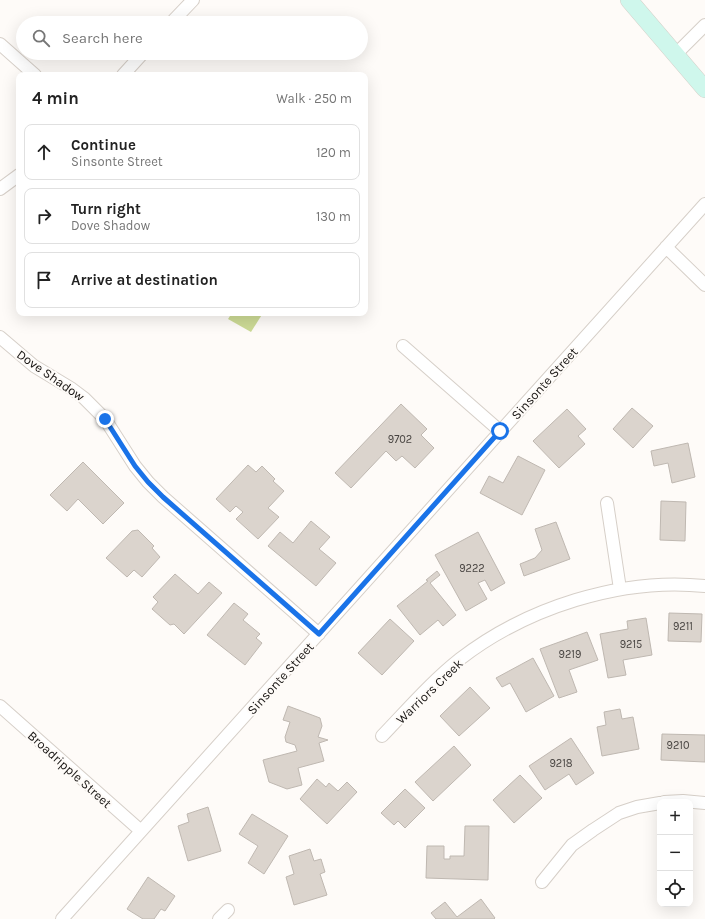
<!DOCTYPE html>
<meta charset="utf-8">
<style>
:root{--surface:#fff;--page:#f2f2f2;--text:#222;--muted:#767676;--line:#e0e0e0}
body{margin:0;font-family:Karla,sans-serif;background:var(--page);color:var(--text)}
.controls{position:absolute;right:12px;bottom:12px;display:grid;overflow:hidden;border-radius:8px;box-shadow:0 4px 16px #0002}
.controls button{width:36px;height:36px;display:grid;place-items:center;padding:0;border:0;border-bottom:1px solid var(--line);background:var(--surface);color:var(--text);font:20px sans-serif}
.stop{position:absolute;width:12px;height:12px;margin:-9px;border:3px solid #1a73e8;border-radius:50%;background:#fff}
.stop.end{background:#1a73e8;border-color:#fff;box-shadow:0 1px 4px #0008}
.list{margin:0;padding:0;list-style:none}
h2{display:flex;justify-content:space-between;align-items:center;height:52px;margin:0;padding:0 16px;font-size:17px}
h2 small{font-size:13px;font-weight:400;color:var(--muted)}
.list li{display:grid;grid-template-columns:26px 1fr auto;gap:12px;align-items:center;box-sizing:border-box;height:56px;margin:0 8px 8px;padding:0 8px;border:1px solid var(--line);border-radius:8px}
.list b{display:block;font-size:15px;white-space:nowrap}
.list p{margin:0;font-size:13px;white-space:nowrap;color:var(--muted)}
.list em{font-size:13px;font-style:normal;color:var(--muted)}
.icon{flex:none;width:22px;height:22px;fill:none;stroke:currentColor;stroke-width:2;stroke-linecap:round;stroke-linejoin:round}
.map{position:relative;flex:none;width:705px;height:919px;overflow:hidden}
.search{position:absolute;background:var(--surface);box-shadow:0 4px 16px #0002;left:16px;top:16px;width:352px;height:44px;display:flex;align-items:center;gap:10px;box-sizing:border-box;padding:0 14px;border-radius:22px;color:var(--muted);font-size:15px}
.panel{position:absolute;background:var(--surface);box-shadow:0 4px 16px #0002;left:16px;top:72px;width:352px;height:244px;border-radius:8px}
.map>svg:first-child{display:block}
</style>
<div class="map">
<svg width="705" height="919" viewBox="0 0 705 919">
<rect width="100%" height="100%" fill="#fefbf8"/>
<path fill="#ccda95" d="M232,313H263L251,332L228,319Z"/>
<path fill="#dbd4cd" stroke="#bfb8b1" d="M401,404L427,429L421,435L434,448L415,468L402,456L396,461L386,451L351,488L335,473Z
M632,408L653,426L633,448L613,429Z
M567,409L586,429L578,436L585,444L559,468L533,441Z
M688,443L695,477L672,483L668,463L654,466L651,451Z
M518,456L545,470L522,515L480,493L489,476L503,483Z
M83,462L124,503L103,524L78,499L67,511L50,495Z
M248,465L256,472L262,466L275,479L273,481L284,491L268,508L279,517L258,539L236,519L243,512L236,506L230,512L216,499Z
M661,501L686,502L685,541L660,540Z
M311,521L330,537L319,549L336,563L316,586L268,546L280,532L293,543Z
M556,522L570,559L524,576L520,564L535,558L542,550L535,529Z
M138,530L154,546L152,548L160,557L142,577L134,570L127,577L106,558L132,531Z
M478,532L505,583L491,591L485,580L478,583L487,599L466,611L435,555Z
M437,571L440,575L430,583L456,615L443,626L438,620L420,635L397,606L428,581L426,580Z
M175,574L198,594L209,582L222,593L184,634L174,624L170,625L152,609L158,602L153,597Z
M234,603L248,614L243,620L260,634L256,638L262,643L245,665L207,635Z
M669,613L702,614L701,642L668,641Z
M646,618L652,655L623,660L626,675L608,678L600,634L628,629L627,621Z
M390,619L414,641L382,675L358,653Z
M587,632L598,660L569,670L577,692L559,698L540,649Z
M533,658L554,696L526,712L510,683L502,687L496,678Z
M470,687L490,708L459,736L440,716Z
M288,706L320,718L322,726L318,737L328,740L319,743L324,761L298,768L302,785L287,789L269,782L263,760L297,751L295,745L286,742L285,737L290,722L283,720Z
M620,709L622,719L633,717L639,749L602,756L597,727L606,725L604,712Z
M662,734L705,735V762L661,760Z
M571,738L594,773L576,785L569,774L545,790L529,766Z
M454,746L471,765L433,801L415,782Z
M520,775L542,798L514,823L493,800Z
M317,779L326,787L329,783L338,791L347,782L357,792L327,824L300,799Z
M405,789L425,808L405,828L398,821L394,825L381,813Z
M208,807L221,851L188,861L178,826L189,822L187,814Z
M252,814L288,836L264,874L248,863L258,846L239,834Z
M465,826H489L488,880L426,878L427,846H444V859H450V856H464Z
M310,849L314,861L321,859L325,872L320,874L327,895L294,905L286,877L294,874L289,856Z
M148,877L175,896L165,911L161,909L154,919H143L127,909Z
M481,899L495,918L494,919H436L431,913L445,902L457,917Z"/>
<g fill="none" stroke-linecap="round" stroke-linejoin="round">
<defs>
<path id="minor" d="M171,23L193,0
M0,44L35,75
M675,55L705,25
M123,75L143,53
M0,189L19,175
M666,247L705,285
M0,337L34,366L72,389L84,398L105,419L135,466L148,482L163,497L319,634
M403,346L500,431
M607,503L620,589
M0,706L141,831
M382,736C407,710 431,682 460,659C526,608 621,577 705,586
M664,802L683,801L705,803
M542,882L572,845L593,830L619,813L637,807L660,803
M62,919L705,204
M219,919L228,910"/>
<path id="secondary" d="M629,0L705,89"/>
</defs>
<use href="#minor" stroke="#d6cfc8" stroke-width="14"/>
<use href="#secondary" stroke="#d6cfc8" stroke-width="18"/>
<use href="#minor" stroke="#fff" stroke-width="12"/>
<use href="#secondary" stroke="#cff7ec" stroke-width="17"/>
</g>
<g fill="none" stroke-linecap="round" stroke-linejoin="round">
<path stroke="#1a73e8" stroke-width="5" d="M105,419L135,466L148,482L163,497L319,634L500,431"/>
</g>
<g text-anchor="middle" stroke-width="4" stroke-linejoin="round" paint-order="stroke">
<g font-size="11" fill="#484441">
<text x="400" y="443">9702</text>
<text x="472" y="572">9222</text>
<text x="683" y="630">9211</text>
<text x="631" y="648">9215</text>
<text x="570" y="658">9219</text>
<text x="678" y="749">9210</text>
<text x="561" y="767">9218</text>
</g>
<g font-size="13" fill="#171412" stroke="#fefbf8">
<text transform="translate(51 375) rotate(35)" y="5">Dove Shadow</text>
<text transform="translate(544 383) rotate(-48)" y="5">Sinsonte Street</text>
<text transform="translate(280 678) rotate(-48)" y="5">Sinsonte Street</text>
<text transform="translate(429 691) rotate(-44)" y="5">Warriors Creek</text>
<text transform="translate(70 769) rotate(42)" y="5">Broadripple Street</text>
</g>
</g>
</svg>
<div class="controls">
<button>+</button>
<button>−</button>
<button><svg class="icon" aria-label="locate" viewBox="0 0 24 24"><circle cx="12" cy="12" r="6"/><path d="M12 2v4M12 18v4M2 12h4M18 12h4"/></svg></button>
</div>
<div class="stop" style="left:500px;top:431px"></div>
<div class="stop end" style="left:105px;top:419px"></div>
<div class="search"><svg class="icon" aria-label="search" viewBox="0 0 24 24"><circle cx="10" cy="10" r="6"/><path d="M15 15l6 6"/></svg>Search here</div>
<section class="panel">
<h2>4 min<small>Walk · 250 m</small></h2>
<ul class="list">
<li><svg class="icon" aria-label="ahead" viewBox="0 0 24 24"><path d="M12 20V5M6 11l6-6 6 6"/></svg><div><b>Continue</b><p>Sinsonte Street</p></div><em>120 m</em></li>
<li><svg class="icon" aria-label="right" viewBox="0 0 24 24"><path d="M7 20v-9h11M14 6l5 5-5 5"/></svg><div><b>Turn right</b><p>Dove Shadow</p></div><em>130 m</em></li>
<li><svg class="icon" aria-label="arrive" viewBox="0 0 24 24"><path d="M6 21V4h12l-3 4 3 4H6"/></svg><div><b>Arrive at destination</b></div></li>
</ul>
</section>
</div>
